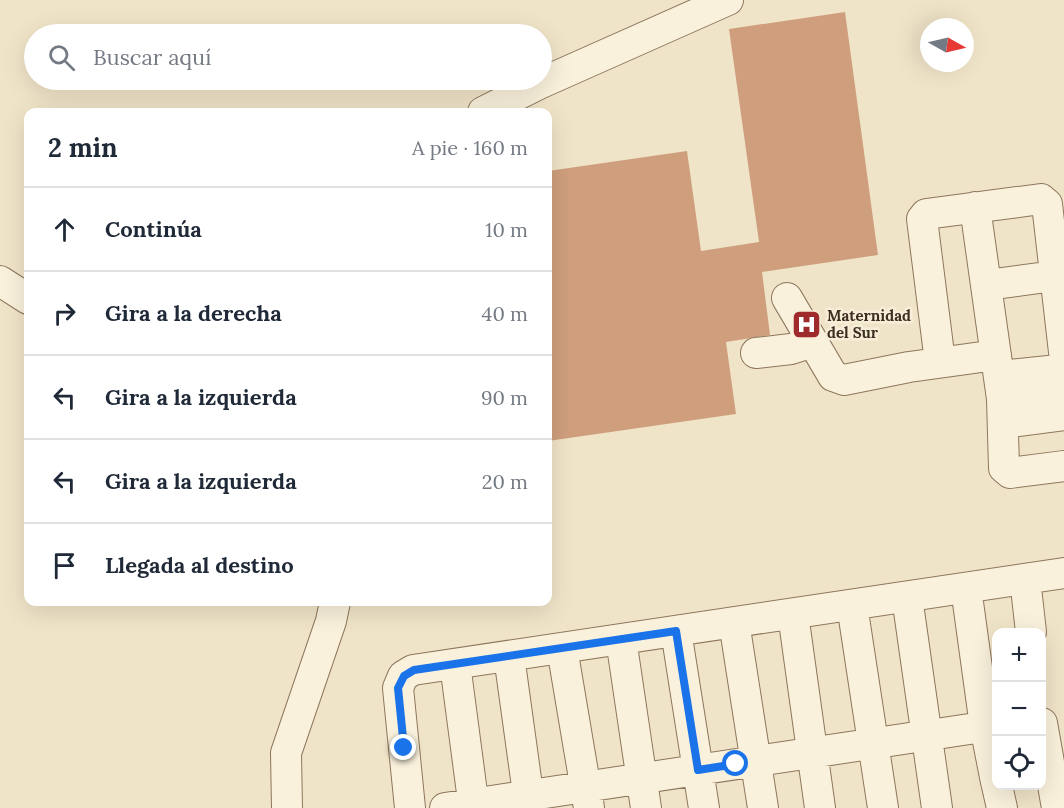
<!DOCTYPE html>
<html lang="es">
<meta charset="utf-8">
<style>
:root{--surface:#fff;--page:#f6f6f7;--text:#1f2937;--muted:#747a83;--line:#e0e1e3}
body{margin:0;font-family:Lora,serif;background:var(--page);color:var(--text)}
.controls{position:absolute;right:18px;bottom:18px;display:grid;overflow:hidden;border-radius:12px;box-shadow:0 6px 24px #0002}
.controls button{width:54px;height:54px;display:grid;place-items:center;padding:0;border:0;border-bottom:2px solid var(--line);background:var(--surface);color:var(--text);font:30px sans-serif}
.compass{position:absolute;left:920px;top:18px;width:54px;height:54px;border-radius:50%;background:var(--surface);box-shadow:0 6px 24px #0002;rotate:98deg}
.stop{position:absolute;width:18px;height:18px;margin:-14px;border:4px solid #1a73e8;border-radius:50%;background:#fff}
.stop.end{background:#1a73e8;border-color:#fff;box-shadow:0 2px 6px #0008}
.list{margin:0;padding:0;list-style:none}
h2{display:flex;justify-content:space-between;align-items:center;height:78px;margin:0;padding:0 24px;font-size:26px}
h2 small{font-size:20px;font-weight:400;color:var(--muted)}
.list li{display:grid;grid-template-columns:39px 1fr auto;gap:18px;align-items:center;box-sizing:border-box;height:84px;padding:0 24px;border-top:2px solid var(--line)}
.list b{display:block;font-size:22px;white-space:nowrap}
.list em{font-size:20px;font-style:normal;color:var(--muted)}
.icon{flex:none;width:33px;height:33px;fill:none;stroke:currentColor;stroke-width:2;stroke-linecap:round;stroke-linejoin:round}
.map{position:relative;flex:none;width:1064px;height:808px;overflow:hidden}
.search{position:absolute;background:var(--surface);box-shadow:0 6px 24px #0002;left:24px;top:24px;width:528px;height:66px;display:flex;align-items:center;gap:15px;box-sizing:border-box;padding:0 21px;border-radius:33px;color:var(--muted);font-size:22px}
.panel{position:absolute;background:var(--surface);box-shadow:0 6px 24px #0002;left:24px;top:108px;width:528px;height:498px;border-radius:12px}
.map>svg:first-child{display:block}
</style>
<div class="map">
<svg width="1064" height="808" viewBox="0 0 1064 808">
<rect width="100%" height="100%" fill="#f0e4c8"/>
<path fill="#cf9f7d" d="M845,12L878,255L762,272L770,335L726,342L736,414L548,441V171L687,151L701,251L759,242L729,29Z"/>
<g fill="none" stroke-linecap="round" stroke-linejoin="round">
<defs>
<path id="minor" d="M483,112L539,84L728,0
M975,207L1002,399L1004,468L1010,473L1064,466
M0,281L28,299
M987,285L1054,276
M787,298L833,376L844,380L909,367L996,355
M756,353L791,349L813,342
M940,362L922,219L926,214L1041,199L1047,204L1064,352
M999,376L1058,370L1064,366
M1002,399L1064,389
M1003,423L1064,415
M1025,579L1031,632
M966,588L985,726L996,782
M907,597L937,808
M852,605L883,808
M793,614L820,808
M734,622L763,808
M676,631L704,808
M621,639L646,808
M562,648L589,808
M509,656L530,808
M455,664L474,808
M1042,723L1057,808
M997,786L1002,808
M287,808L286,753L331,621L335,602
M410,808L398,688L403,676L413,670L1064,573
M445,808L996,725"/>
</defs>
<use href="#minor" stroke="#8d765c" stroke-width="32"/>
<use href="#minor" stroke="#faf1dc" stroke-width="30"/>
</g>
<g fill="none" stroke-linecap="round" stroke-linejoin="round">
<path stroke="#1a73e8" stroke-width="8" d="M404,748L398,688L404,676L414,670L676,631L698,770L736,764"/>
</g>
<defs>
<symbol id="hospital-square" viewBox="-11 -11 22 22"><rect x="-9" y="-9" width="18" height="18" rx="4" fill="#9e2a2b" stroke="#f7eed8"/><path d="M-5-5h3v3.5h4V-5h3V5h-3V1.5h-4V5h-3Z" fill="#fff"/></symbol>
</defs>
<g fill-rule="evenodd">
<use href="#hospital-square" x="790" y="308" width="33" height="33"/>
</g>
<g text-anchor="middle" stroke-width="5" stroke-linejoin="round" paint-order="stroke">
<g font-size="15" font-weight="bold" fill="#3d2e20" stroke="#f7eed8" text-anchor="start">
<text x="827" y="321">Maternidad<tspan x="827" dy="17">del Sur</tspan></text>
</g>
</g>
</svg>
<div class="controls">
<button>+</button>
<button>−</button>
<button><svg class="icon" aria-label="locate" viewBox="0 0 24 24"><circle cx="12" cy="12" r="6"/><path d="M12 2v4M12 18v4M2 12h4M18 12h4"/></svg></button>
</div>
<svg class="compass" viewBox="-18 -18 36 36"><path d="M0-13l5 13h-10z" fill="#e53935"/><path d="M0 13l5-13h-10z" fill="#747a83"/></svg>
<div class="stop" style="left:736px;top:764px"></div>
<div class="stop end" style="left:404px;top:748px"></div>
<div class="search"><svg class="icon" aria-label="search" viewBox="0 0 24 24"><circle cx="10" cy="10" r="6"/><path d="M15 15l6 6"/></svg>Buscar aquí</div>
<section class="panel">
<h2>2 min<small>A pie · 160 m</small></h2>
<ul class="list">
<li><svg class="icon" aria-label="ahead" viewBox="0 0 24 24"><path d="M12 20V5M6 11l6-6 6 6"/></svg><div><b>Continúa</b></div><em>10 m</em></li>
<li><svg class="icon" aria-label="right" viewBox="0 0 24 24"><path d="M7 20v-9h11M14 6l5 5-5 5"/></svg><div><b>Gira a la derecha</b></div><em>40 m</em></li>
<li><svg class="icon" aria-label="left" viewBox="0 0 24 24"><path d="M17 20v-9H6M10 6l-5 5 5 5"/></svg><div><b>Gira a la izquierda</b></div><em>90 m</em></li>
<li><svg class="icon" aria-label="left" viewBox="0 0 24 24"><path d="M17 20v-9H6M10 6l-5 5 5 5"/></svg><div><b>Gira a la izquierda</b></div><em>20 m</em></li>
<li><svg class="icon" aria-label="arrive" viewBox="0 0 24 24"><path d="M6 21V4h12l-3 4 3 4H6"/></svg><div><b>Llegada al destino</b></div></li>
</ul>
</section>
</div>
